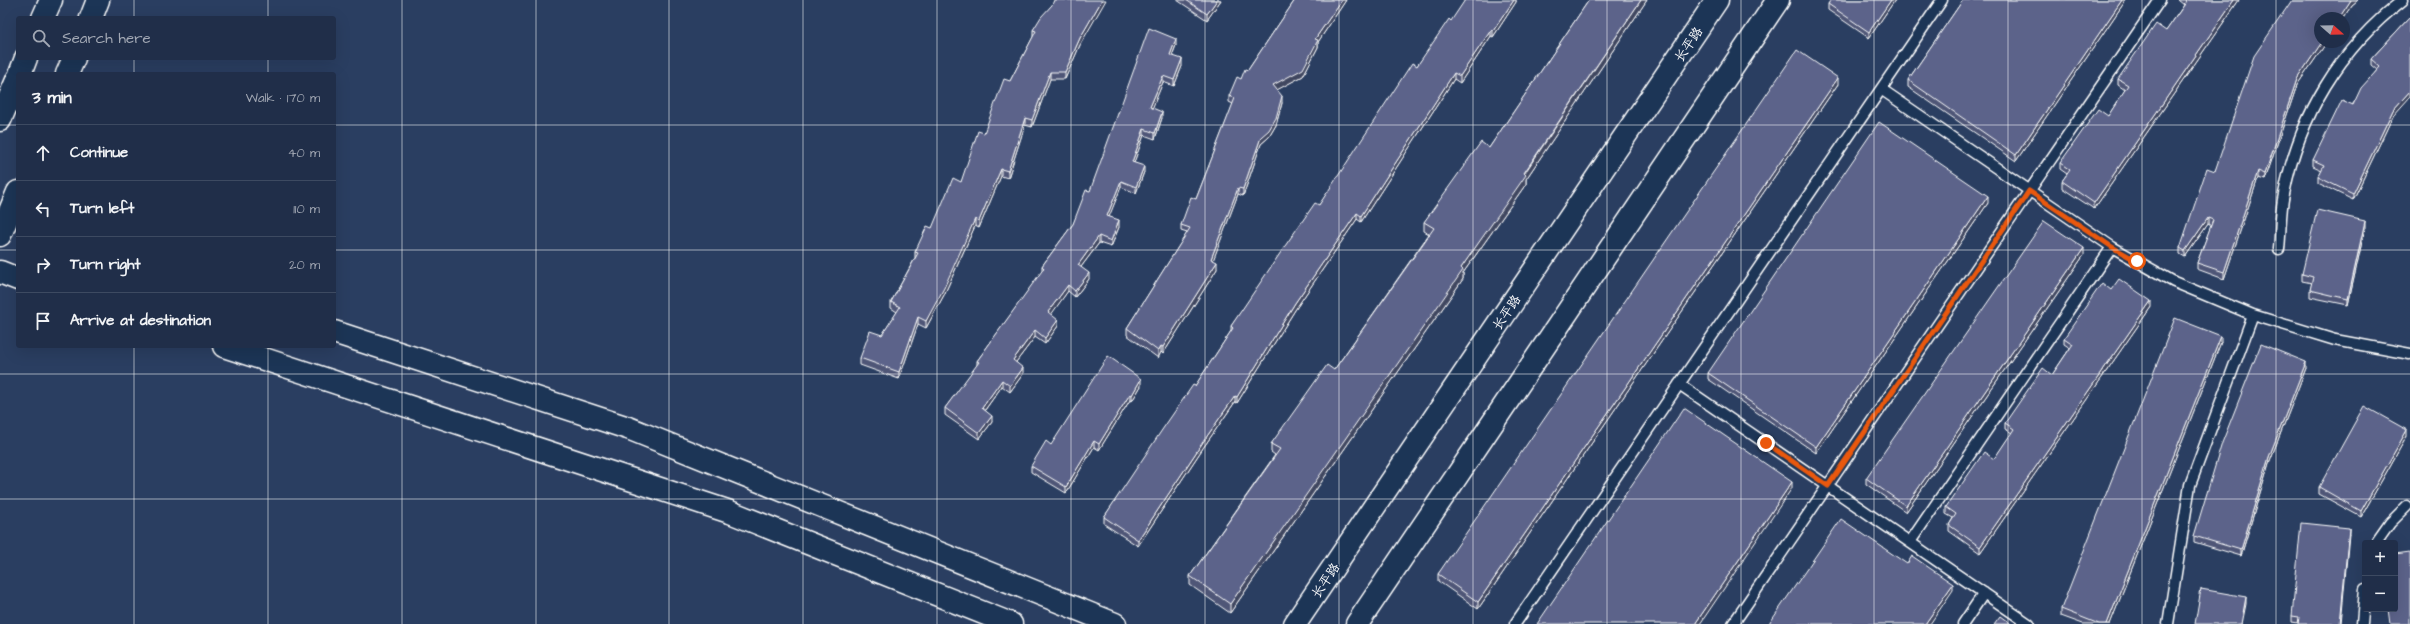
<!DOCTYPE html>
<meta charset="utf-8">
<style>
:root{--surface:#202e49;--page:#2d3a53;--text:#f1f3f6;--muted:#a2a8b4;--line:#3d4a61}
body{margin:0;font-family:"Architects Daughter","LXGW WenKai TC",sans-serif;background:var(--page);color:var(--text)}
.controls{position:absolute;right:12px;bottom:12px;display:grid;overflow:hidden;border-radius:4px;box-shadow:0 4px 16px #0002}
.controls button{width:36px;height:36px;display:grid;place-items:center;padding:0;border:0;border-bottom:1px solid var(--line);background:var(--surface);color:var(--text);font:20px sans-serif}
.compass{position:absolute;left:2314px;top:12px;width:36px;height:36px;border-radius:50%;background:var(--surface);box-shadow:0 4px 16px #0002;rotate:110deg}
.stop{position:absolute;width:12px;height:12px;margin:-9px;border:3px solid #ea580c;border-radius:50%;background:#fff}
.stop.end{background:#ea580c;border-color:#fff;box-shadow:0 1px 4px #0008}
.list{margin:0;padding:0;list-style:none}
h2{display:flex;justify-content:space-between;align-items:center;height:52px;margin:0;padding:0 16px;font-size:17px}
h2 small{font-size:13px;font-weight:400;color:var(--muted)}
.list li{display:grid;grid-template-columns:26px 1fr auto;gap:12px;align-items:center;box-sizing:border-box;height:56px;padding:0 16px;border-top:1px solid var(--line)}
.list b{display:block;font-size:15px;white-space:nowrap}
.list em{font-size:13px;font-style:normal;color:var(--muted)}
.icon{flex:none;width:22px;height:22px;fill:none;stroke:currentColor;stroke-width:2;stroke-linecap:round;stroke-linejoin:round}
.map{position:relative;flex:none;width:2410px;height:624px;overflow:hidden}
.search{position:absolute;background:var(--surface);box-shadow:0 4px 16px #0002;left:16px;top:16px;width:320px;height:44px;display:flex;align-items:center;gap:10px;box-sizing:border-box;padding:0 14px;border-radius:4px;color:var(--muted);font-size:15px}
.panel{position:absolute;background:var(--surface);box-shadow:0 4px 16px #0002;left:16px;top:72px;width:320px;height:276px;border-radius:4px}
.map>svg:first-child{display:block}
</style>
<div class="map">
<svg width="2410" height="624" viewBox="0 0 2410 624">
<rect width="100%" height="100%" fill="#2a3e61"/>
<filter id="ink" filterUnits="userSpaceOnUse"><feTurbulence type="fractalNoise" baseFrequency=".025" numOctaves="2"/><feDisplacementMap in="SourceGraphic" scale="8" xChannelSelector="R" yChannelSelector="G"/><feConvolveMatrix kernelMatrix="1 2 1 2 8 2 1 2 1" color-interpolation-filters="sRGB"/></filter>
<g filter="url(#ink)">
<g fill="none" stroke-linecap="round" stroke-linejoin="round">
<defs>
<path id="lane" d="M1881,89L2112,247L2174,282L2253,315L2335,340L2410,354
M2279,249C2281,231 2280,212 2284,194C2299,116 2340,48 2403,0
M1679,384L2029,624
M1910,542L2112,247
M2376,543L2390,523L2407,506
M1515,624L1942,0
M1733,624L2160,0
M1963,624L1984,593
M2168,624L2190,485L2253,315
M2362,624L2365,589"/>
<path id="secondary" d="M43,18L51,0
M91,18L98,0
M20,74L26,58
M67,74L74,58
M0,120L18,78
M0,235L18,192
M0,272L18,279
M334,332L628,428L1115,624
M224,346L730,512L1011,624
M1295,624L1717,0
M1357,624L1778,0"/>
</defs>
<use href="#lane" stroke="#fff" stroke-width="13"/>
<use href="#secondary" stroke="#fff" stroke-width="25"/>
<use href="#lane" stroke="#1d3557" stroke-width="10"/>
<use href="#secondary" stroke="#1d3557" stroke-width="22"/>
</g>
<path fill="#4f5677" stroke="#fff" d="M1177,0H1221L1207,20Z
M1295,0H1346L1318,42V47L1303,76L1276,90L1282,103L1276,125L1269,137L1261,144L1243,196L1238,194L1213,260L1217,269L1163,354L1161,352L1158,358L1127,335V328L1187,233L1181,231V225L1196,199L1233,104L1229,102V96L1248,70Z
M1516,0V2L1493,37L1491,36L1460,83L1454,79L1361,222L1357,219L1295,310L1237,403L1235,402L1203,448L1138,546L1104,524V517L1195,386L1231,331V326L1319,205L1417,66L1451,21Z
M1589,0H1647L1526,179V184L1463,273V279L1230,613L1190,585V576L1275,455L1271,452V444L1334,370L1429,234L1424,231V222L1489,148Z
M1831,0H1895L1869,38L1828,10V4Z
M1963,0H2126L2016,161L1908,87V80Z
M2178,0H2239L2094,209L2062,188V181L2067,174L2060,169V163L2108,116L2125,90L2118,85V79L2166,31L2184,5Z
M2292,0H2358L2352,5L2343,18H2320V42H2327L2297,85L2265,180L2258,178L2224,279L2197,269V263L2211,226L2208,224L2185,257L2180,254V248L2215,171Z
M1052,5L1080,45L1065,79H1050L1032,127L1025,125L1008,178L1001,176L979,228L975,226L944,295L926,328L918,324L899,379L860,365V358L882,335L897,312L891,308V302L915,258V252L932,228L961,182L984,133L1010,81L1033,37V30Z
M2410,17L2393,116L2353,200L2318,183V177L2322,170L2313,166V160L2377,70L2371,65V59Z
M1176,45L1172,56L1182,66L1174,86L1163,82L1152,108L1162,118L1155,139L1144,135L1134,162L1144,172L1136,193L1121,187L1109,216L1119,227L1111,247L1099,243L1081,267L1089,279L1075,297L1068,291L1051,314L1058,326L1045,344L1035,337L1016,362L1023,374L1010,392L1002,386L985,410L992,422L979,439L945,415V408L977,366V361L1042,272V266L1073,224L1090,191Z
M1838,84L1478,609L1438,581V574Z
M1988,203L1816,453L1708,379V373Z
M2365,228L2348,305L2310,297V290L2312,283L2302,281V274Z
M2084,255L1906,512L1866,484V478Z
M2111,290L2151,307L1980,553L1949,531V525L1953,518L1946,514V507L1994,459L2012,433L2005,429V423L2052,375L2070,348L2064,344V338Z
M2221,342L2110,624H2083L2061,616V609Z
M2306,368L2269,463L2241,556L2194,542V536Z
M1141,386L1132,401L1130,400L1099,450L1094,447L1066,493L1031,472V466L1051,445Z
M2407,436L2361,517L2319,494V487Z
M2349,534L2298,623L2292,622V616Z"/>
<path fill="#404661" stroke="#fff" d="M1102,0H1106L1080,45L1065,79V72L1080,38Z
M1217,0H1221L1207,20V14Z
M1342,0H1346L1318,42V47L1303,76L1273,92V85L1315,39Z
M1514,0H1516V2L1493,37V31Z
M1641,0H1647L1526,179V184L1463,273V279L1230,613V604L1461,268Z
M1891,0H1895L1869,38V32Z
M2122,0H2126L2016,161V155Z
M2234,0H2239L2094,209V203Z
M2351,0H2358L2352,5L2343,18H2339Z
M1491,30V36L1460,83V76Z
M1176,39V45L1170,61V55Z
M2322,42H2327L2297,85L2265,180V174L2297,79Z
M1182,59V66L1174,86V80Z
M1050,72V79L1032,127V120Z
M1454,73V79L1361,222V216Z
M1163,76V82L1150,114V107Z
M1838,78V84L1478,609V602Z
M2410,91V97L2393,116L2353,200V194L2393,110Z
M1282,96V103L1276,125L1269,137L1261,144L1243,196V189L1261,137Z
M1162,112V118L1155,139V133Z
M1025,118V125L1008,178V171Z
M1144,129V135L1132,168V162Z
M1144,166V172L1136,193V187Z
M1001,169V176L979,228V221Z
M2258,171V178L2224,279V272Z
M1121,181V187L1107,222V216Z
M1238,188V194L1211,266V259Z
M1988,196V203L1816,453V447Z
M1357,213V219L1295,310L1237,403V397L1295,303Z
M2208,218V224L2185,257V251Z
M975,219V226L944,295L926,328V321Z
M1119,220V227L1111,247V241Z
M2365,221V228L2348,305V299Z
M1099,236V243L1078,271V265Z
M2084,248V255L1906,512V506Z
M1217,262V269L1163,354V347Z
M1089,273V279L1075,297V291Z
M1068,285V291L1048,319V312Z
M2151,301V307L1980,553V547Z
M918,317V324L899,379V372Z
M1058,320V326L1045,344V338Z
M1035,330V337L1013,366V360Z
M2221,336V342L2110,624H2107Z
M1161,346V352L1158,358V351Z
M2306,362V368L2269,463L2241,556V550L2269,457Z
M1023,368V374L1010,392V386Z
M1141,379V386L1132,401V395Z
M1002,380V386L982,414V408Z
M1130,394V400L1099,450V444Z
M1235,396V402L1203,448L1138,546V540L1203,442Z
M992,416V422L979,439V433Z
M2407,430V436L2361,517V511Z
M1094,441V447L1066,493V487Z
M1792,482V488L1700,624H1695Z
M2349,528V534L2341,624H2340Z
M1953,584V590L1930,624H1925Z
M2246,597V604L2242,624H2241Z"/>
<path fill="#5c648a" stroke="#fff" d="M1054,0H1102L1080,38L1065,72H1050L1032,120L1025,118L1008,171L1001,169L979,221L975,219L944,288L926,321L918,317L899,372L860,358L870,331L882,335L900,307L891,302L918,253L915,252L927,226L932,228L953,178L961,182L978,131L984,133L1004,79L1010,81L1036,31L1033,30L1041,17L1052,5Z
M1186,0H1217L1207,14Z
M1295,0H1342L1315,39L1318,40L1303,69L1273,85L1282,96L1276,118L1269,130L1261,137L1243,189L1238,188L1211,259L1217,262L1163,347L1161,346L1158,351L1127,328L1190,228L1181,225L1191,197L1196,199L1235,98L1229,96L1237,77L1241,79L1245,69L1248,70Z
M1465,0H1514L1493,31L1491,30L1460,76L1454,73L1361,216L1357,213L1295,303L1237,397L1235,396L1203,442L1138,540L1104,517L1162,430L1193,385L1195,386L1233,328L1231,326L1285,246L1315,203L1319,205L1412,63L1417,66L1449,19L1451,21Z
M1589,0H1641L1524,173L1526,175L1461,268L1463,270L1230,604L1190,576L1280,449L1271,444L1327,365L1334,370L1434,228L1424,222L1481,142L1489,148Z
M1831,0H1891L1869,32L1828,4Z
M1963,0H2122L2016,155L1908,80Z
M2186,0H2234L2094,203L2062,181L2070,170L2060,163L2098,109L2108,116L2128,85L2118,79L2156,24L2166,31L2187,1Z
M2292,0H2351L2339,18H2320V42H2322L2297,79L2265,174L2258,171L2224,272L2197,263L2213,220L2208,218L2185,251L2180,248L2207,168L2215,171L2254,56Z
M2410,17V91L2393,110L2353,194L2318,177L2324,165L2313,160L2342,100L2353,105L2361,88L2380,67L2371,59Z
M1149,28L1176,39L1170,55L1182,59L1174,80L1163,76L1150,107L1162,112L1155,133L1144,129L1132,162L1144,166L1136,187L1121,181L1107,216L1119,220L1111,241L1099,236L1078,265L1089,273L1075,291L1068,285L1048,312L1058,320L1045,338L1035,330L1013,360L1023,368L1010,386L1002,380L982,408L992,416L979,433L945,408L979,362L977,361L1044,268L1042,266L1073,224L1086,190L1090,191Z
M1797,50L1838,78L1478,602L1438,574Z
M1879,122L1988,196L1816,447L1708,373Z
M2317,210L2365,221L2348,299L2310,290L2313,277L2302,274Z
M2044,221L2084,248L1906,506L1866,478Z
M2119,279L2151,301L1980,547L1949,525L1956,514L1946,507L1984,452L1994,459L2014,429L2005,423L2043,368L2052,375L2073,344L2064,338L2102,283L2111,290Z
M2175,318L2221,336L2107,624H2099L2061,609Z
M2261,344L2306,362L2269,457L2241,550L2194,536L2222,443Z
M1108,356L1141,379L1132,395L1130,394L1099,444L1094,441L1066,487L1031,466L1046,441L1051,445Z
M2364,406L2407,430L2361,511L2319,487Z
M1684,408L1792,482L1695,624H1537Z
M1841,519L1907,564L1912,556L1953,584L1925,624H1769Z
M2301,523L2349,528L2340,624H2298L2299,617L2292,616Z
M2410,553V624H2390L2388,609H2395V555Z
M2201,589L2246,597L2241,624H2195Z
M2000,616L2011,624H1994Z"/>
</g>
<g fill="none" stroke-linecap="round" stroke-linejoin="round" filter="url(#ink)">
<path stroke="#ea580c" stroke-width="5" d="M1766,443L1828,486L2029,191L2112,247L2137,261"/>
</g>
<path fill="none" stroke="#fff" stroke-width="1" stroke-opacity="0.55" d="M134,0V18M268,0V18M402,0V624M536,0V624M669,0V624M803,0V624M937,0V624M1071,0V624M1205,0V624M1339,0V624M1473,0V624M1607,0V624M1741,0V624M1874,0V624M2008,0V624M2142,0V624M2276,0V624M134,58V74M268,58V74M0,125H18M334,125H2410M0,250H18M334,250H2410M134,346V624M268,346V624M0,374H2410M0,499H2410"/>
<g text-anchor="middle" stroke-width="3" stroke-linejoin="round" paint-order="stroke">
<g font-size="13" fill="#fff" stroke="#1d3557">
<text transform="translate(1688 44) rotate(-56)" y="5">长平路</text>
<text transform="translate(1506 312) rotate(-56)" y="5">长平路</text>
<text transform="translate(1325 580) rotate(-56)" y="5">长平路</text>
</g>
</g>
</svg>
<div class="controls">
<button>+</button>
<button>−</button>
</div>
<svg class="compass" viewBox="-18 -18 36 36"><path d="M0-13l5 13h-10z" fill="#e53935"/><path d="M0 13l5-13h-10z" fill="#a2a8b4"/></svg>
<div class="stop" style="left:2137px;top:261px"></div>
<div class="stop end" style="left:1766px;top:443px"></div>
<div class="search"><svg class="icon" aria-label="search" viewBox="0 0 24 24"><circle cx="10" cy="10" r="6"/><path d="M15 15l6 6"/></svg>Search here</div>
<section class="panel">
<h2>3 min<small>Walk · 170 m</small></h2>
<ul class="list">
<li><svg class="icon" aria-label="ahead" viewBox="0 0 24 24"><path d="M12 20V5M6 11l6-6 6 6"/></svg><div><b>Continue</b></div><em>40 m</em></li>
<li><svg class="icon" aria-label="left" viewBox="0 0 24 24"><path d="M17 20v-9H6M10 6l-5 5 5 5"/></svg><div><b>Turn left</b></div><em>110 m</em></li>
<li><svg class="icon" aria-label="right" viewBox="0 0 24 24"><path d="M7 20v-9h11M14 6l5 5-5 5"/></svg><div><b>Turn right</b></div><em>20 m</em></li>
<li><svg class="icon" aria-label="arrive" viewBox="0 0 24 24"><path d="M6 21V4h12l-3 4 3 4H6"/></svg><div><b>Arrive at destination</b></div></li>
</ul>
</section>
</div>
